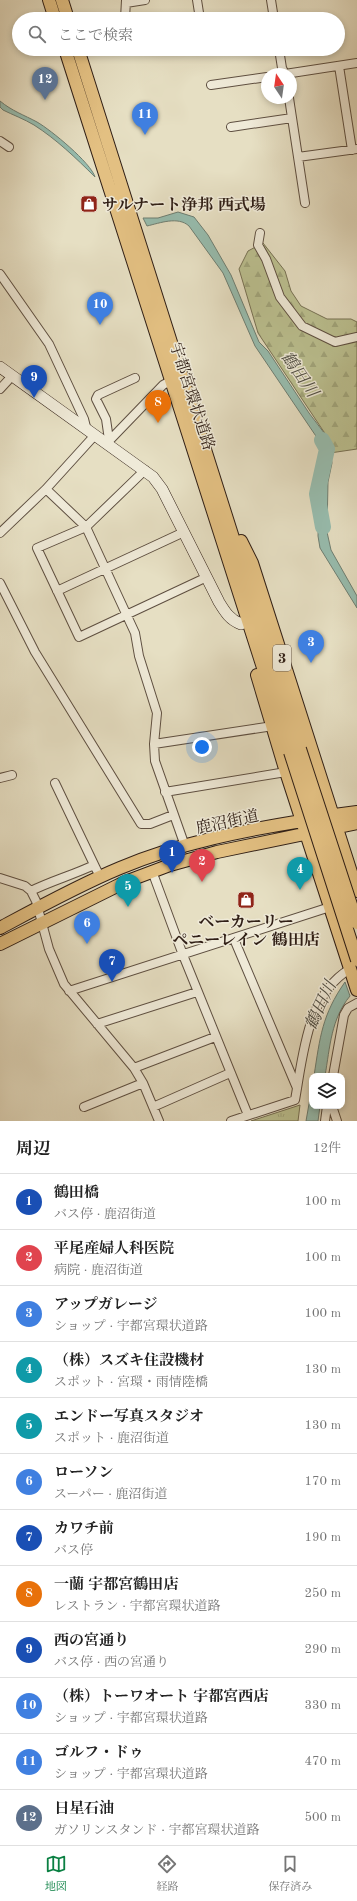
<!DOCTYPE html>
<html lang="ja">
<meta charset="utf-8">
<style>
:root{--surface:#fff;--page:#f2f2f2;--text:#222;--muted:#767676;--line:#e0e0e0;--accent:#0b8043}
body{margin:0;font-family:"Old Standard TT","Noto Serif JP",serif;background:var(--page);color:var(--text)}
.controls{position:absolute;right:12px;bottom:12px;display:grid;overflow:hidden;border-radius:8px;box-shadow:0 2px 6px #0003}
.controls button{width:36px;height:36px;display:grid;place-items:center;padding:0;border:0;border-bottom:1px solid var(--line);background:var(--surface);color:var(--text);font:20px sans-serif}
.compass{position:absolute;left:261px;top:68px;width:36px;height:36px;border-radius:50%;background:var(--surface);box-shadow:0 2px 6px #0003;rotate:347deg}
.you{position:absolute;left:202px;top:747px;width:14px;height:14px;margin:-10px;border:3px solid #fff;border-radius:50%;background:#1a73e8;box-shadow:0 0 0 6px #1a73e833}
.badge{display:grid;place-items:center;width:26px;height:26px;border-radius:50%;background:var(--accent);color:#fff;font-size:13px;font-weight:700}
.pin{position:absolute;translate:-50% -33px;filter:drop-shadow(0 1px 2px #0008)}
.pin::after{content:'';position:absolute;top:21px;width:14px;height:12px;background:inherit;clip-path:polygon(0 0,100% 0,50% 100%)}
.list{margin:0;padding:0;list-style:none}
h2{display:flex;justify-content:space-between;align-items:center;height:52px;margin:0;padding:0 16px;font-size:17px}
h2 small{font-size:13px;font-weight:400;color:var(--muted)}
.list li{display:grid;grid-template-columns:26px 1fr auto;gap:12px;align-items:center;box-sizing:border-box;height:56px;padding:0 16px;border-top:1px solid var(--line)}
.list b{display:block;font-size:15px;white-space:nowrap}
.list p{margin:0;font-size:13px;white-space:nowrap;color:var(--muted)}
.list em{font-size:13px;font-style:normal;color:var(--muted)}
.icon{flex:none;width:22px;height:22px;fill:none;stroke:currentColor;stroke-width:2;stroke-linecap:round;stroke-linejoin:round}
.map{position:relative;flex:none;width:357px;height:1121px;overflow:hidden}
.search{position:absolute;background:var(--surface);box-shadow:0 2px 6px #0003;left:12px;right:12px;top:12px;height:44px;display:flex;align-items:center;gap:10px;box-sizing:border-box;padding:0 14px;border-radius:22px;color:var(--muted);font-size:15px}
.sheet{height:724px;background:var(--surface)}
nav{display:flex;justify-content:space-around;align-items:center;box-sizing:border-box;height:56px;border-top:1px solid var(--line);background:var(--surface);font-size:11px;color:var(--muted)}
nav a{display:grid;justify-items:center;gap:2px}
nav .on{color:var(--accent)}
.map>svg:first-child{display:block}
</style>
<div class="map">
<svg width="357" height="1121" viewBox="0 0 357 1121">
<defs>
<pattern id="forest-firs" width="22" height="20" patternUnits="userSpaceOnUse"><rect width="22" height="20" fill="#bbc090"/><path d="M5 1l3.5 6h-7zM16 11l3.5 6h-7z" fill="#a1a57b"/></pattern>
<pattern id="park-tufts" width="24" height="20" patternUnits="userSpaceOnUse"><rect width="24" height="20" fill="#bbc090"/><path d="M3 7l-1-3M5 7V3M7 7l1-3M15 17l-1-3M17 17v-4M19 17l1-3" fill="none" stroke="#a1a57b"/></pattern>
</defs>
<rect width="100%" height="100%" fill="#e6dfc3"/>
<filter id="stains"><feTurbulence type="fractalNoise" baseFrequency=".005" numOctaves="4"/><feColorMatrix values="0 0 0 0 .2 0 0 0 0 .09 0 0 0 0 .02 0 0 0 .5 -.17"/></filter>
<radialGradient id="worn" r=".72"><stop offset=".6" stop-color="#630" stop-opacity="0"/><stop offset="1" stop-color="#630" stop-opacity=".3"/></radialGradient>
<path fill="url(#forest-firs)" stroke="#767053" d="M263,243L285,271L291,291L301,306L327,319H351L357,322V449L330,453L328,438L258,333L239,269L248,251Z"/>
<path fill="url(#park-tufts)" stroke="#767053" d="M300,1105L298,1121H251Z"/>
<path fill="#97bdaf" stroke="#6e7e72" d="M0,101C12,111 24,115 37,122C51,130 91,163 95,177C76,158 56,139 34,125C24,119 13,115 3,110L0,107Z
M178,212L194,217L208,235L231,275L259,342L268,351L309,413L328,438L332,463L328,482L327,532L331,550L357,596V608L320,548L318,536L319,496L325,464L324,448L255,346L223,273L189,226C178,216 160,223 147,226L143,218H158Z
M345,982L350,996C331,1019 330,1047 325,1076H314C320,1037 322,1015 345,982Z
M312,1087V1106H320L318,1121H306Z"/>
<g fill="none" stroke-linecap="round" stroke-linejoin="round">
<path stroke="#97bdaf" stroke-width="16" d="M322,440L327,449L317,494L323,527"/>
<defs>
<path id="street" d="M197,0L200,19
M271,0L274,19
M126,3L145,0
M125,19L126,0
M279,49L282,68L285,74
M339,66L352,150
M285,74L357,63
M211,85L267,77
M289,98L298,157L357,149
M231,127L292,118
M0,141L9,147
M298,157L305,203
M260,233L258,245L266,259L280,297L302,326L335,342L357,337
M0,274L49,344L84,419L86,427
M0,389L12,376
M109,440L106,419L96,399L98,395L135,378
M107,443L163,385L174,379
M145,470L86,527L37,548L79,637L207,577
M46,489L86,527L135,633L139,656L157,713L154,744L155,761L185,846
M0,533L46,489L95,435
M0,583L35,652L141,824H150L173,815
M57,591L184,532
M154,744L273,726
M0,778L12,775
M55,783L100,877
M165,792L286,772
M152,871L183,955L248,1115
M0,878L25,886L31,891L36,901L49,949L64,984L134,1068L143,1083L159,1121
M31,891C51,881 73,875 94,865
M234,939L297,1088
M69,991L330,907
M97,1024L197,992
M134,1068L215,1037
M333,1076L344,1015L348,1008L357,1003
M332,1106L337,1121
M84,1107L143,1083
M153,1107L230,1073
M231,1121L295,1100C303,1056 307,994 350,969
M325,1121L327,1106"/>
<path id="secondary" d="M0,367L153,477L162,489L219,602C225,612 230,620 241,624"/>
<path id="primary" d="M49,0L55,19
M62,0L68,19
M65,49L290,752
M78,49L300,749
M241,541L252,563L357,891
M257,675L286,772L357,990
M327,816L357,812
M0,928C39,907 79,885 120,868C179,843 245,830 308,820
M0,944L125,882L170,865L217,852L357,823"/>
</defs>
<use href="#street" stroke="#5e4f41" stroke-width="10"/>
<use href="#secondary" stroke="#301f16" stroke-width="12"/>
<use href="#primary" stroke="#301f16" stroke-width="14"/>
<use href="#street" stroke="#efead8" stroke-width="8"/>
<use href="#secondary" stroke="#efead8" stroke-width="11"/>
<use href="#primary" stroke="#e3c082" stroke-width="12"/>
<defs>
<path id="primary-bridge" d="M300,749L357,923
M290,752L357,960"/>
</defs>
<use href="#primary-bridge" stroke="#301f16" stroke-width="14" stroke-linecap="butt"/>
<use href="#primary-bridge" stroke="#e3c082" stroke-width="12"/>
</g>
<defs>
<symbol id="shop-square" viewBox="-11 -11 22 22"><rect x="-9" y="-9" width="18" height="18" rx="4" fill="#8f2418" stroke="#efead8"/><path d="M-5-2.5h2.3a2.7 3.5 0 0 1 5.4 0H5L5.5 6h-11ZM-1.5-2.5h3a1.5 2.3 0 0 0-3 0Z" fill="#fff"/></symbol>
</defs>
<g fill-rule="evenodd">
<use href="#shop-square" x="79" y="194" width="20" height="20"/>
<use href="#shop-square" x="236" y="890" width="20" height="20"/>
</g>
<g text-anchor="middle" stroke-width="3" stroke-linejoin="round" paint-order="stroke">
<rect fill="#efead8" stroke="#695c50" stroke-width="1" x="273" y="645" width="18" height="26" rx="3"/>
<g font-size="15" font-weight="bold" fill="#301f16">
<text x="282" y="663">3</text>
</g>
<g font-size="16" font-weight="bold" fill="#301f16" stroke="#efead8" text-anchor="start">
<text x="102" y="210">サルナート浄邦 西式場</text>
<text x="246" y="927" text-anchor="middle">ベーカーリー<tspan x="246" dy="18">ペニーレイン 鶴田店</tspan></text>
</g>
<g font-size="16" fill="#301f16" stroke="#efead8">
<text transform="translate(193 396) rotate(72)" y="6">宇都宮環状道路</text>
<text transform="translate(227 821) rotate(-12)" y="6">鹿沼街道</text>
</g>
<g font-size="17" font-style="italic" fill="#4f4e44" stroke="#efead8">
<text transform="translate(300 374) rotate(55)" y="6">鶴田川</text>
<text transform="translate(320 1005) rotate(-65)" y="6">鶴田川</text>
</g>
</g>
<rect width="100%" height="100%" filter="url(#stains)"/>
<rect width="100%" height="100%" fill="url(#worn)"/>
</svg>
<div class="controls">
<button><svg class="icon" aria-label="layers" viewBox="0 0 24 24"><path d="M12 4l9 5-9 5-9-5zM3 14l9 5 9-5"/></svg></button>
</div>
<svg class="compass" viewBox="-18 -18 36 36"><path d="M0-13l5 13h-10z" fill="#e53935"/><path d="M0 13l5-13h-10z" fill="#767676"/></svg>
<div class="you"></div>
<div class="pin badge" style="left:172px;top:873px;background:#1a4fb4">1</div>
<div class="pin badge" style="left:202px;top:882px;background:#e0444e">2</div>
<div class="pin badge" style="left:311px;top:663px;background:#3f7fe0">3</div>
<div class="pin badge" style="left:300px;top:890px;background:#0f9aa8">4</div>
<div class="pin badge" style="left:128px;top:907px;background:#0f9aa8">5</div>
<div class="pin badge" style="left:87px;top:944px;background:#3f7fe0">6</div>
<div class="pin badge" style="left:112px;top:982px;background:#1a4fb4">7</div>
<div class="pin badge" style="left:158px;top:423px;background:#e8710a">8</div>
<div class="pin badge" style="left:34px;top:398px;background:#1a4fb4">9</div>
<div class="pin badge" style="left:100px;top:325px;background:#3f7fe0">10</div>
<div class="pin badge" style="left:145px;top:135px;background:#3f7fe0">11</div>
<div class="pin badge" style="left:45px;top:100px;background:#5c6f8a">12</div>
<div class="search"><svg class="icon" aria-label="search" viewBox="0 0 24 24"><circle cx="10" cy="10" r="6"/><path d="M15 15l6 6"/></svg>ここで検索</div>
</div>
<section class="sheet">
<h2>周辺<small>12件</small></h2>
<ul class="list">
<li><span class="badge" style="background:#1a4fb4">1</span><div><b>鶴田橋</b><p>バス停 · 鹿沼街道</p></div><em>100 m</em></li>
<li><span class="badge" style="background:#e0444e">2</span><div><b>平尾産婦人科医院</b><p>病院 · 鹿沼街道</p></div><em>100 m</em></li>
<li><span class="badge" style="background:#3f7fe0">3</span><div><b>アップガレージ</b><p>ショップ · 宇都宮環状道路</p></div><em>100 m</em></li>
<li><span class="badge" style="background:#0f9aa8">4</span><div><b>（株）スズキ住設機材</b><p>スポット · 宮環・雨情陸橋</p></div><em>130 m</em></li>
<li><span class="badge" style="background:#0f9aa8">5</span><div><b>エンドー写真スタジオ</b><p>スポット · 鹿沼街道</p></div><em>130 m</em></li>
<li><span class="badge" style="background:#3f7fe0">6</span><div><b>ローソン</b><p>スーパー · 鹿沼街道</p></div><em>170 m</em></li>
<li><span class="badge" style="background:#1a4fb4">7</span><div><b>カワチ前</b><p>バス停</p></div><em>190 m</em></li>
<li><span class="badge" style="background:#e8710a">8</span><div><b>一蘭 宇都宮鶴田店</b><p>レストラン · 宇都宮環状道路</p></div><em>250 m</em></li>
<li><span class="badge" style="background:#1a4fb4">9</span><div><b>西の宮通り</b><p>バス停 · 西の宮通り</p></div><em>290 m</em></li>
<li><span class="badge" style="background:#3f7fe0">10</span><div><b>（株）トーワオート 宇都宮西店</b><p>ショップ · 宇都宮環状道路</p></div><em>330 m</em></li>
<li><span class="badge" style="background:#3f7fe0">11</span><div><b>ゴルフ・ドゥ</b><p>ショップ · 宇都宮環状道路</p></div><em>470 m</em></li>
<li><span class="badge" style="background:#5c6f8a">12</span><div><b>日星石油</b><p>ガソリンスタンド · 宇都宮環状道路</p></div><em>500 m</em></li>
</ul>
</section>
<nav>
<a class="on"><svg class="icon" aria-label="map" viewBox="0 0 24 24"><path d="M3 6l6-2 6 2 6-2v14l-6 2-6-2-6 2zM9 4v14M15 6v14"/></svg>地図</a>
<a><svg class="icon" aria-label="directions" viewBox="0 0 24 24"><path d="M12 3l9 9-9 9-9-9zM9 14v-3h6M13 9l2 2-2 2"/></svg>経路</a>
<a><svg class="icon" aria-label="saved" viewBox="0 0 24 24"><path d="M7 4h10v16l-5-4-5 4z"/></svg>保存済み</a>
</nav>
